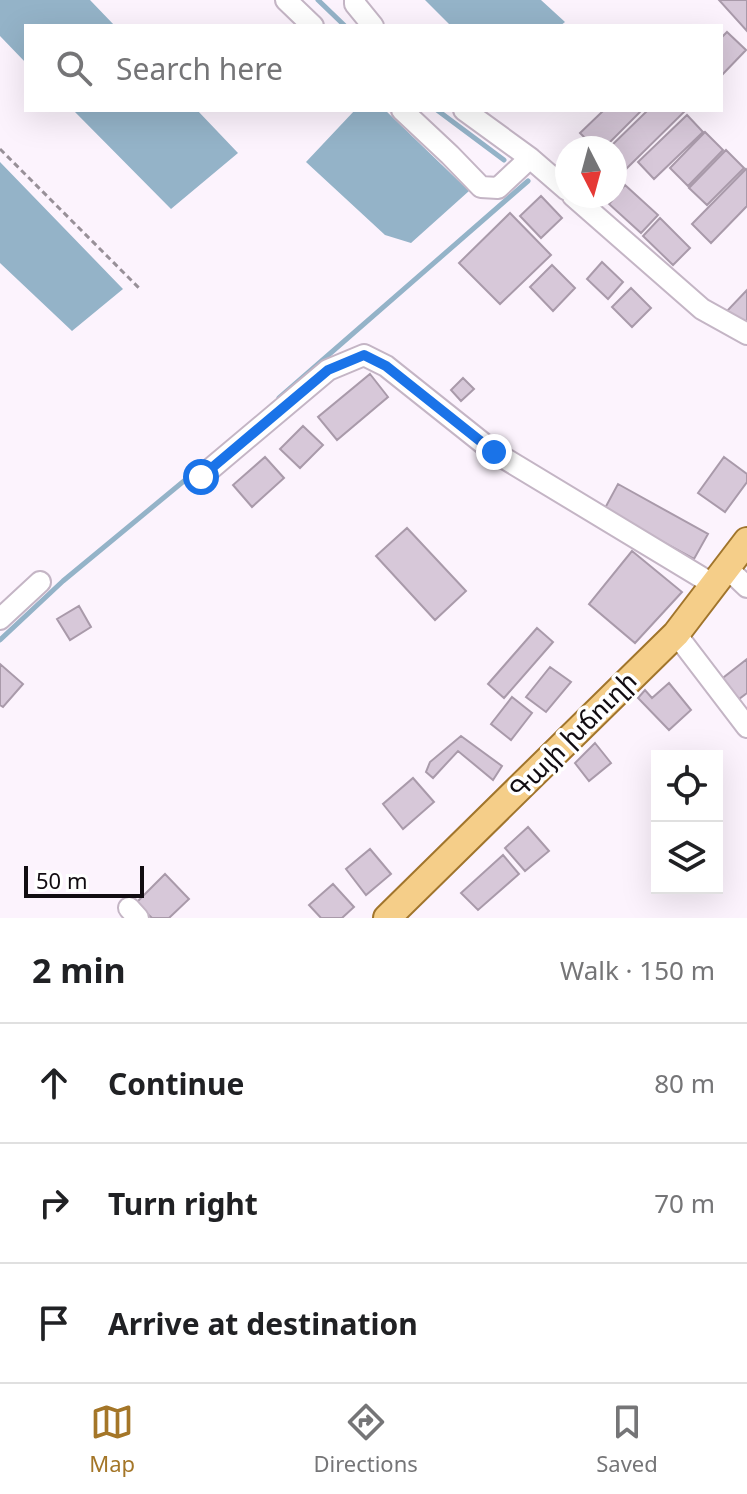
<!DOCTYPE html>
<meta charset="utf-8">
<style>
:root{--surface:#fff;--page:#f2f2f2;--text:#202124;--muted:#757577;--line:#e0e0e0;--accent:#a47628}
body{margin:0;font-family:"Noto Sans","Noto Sans Armenian",sans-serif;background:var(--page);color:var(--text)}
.controls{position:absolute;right:24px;bottom:24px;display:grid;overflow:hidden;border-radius:0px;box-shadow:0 8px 32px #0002}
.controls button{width:72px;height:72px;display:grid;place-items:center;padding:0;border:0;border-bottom:2px solid var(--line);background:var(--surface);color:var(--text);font:40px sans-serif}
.compass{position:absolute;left:555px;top:136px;width:72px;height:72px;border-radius:50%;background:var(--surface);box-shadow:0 8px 32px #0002;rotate:174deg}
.scale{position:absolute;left:24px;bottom:20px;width:120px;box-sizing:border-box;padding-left:8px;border:4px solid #110c11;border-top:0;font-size:22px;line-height:28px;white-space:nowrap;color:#110c11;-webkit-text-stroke:6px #fff;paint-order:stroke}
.stop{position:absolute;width:24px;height:24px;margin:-18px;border:6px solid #1a73e8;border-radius:50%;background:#fff}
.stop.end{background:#1a73e8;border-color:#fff;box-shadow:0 2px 8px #0008}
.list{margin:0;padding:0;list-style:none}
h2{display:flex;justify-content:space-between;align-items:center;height:104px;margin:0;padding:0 32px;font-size:34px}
h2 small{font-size:26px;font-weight:400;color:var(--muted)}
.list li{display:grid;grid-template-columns:52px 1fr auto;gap:24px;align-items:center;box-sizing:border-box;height:120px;padding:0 32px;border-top:2px solid var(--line)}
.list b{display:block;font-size:30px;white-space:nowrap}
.list em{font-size:26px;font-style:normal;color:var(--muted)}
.icon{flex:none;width:44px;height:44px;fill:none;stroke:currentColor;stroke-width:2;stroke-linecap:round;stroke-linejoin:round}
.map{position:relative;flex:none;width:747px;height:918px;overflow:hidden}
.search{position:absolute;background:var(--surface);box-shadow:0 8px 32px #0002;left:24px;right:24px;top:24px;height:88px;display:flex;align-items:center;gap:20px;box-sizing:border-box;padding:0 28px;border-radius:0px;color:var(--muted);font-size:30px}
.sheet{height:464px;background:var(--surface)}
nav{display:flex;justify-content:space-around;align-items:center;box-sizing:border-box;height:112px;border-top:2px solid var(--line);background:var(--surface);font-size:22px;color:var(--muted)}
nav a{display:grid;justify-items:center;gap:4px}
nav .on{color:var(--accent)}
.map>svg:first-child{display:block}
</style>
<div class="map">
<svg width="747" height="918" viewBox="0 0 747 918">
<rect width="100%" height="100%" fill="#fcf3fd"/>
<path fill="#94b3c8" d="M0,0H90L115,26H26V63L0,36Z
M425,0H541L565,22L560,26H451Z
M73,110H197L238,153L171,209Z
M355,110H385L469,191L411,243L385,235L306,162Z
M0,162L123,289L72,331L0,263Z"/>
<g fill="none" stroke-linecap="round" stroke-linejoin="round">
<path stroke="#94b3c8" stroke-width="5" d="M318,0L345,26
M437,110L504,160
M279,398L528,181
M0,640L63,581L196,471"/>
</g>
<path fill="#d7c8d9" stroke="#a99aaa" stroke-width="2" d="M719,0H747V31Z
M727,32L746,50L721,76V38Z
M604,110H642L604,148H595L580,133Z
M648,110H681L684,112L626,169L615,158V148H609Z
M687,115L703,132L654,179L638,162Z
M705,132L723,150L688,186L670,168Z
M726,150L744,168L707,205L689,188Z
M746,169L747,170V206L711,243L692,224Z
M625,185L658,215L641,233L609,204Z
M541,196L562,218L541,238L520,216Z
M510,213L551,255L500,304L459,263Z
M660,218L690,248L673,265L643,236Z
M602,262L623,282L608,299L587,279Z
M552,265L575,288L553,311L530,287Z
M631,288L651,308L632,327L612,307Z
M747,290V326L726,312Z
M370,374L388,397L337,440L318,417Z
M463,378L474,389L461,401L451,390Z
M303,426L323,445L300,468L280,449Z
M265,457L284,478L252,507L233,485Z
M724,457L747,474V482L725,512L698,493Z
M618,484L708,534L694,559L604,510Z
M407,528L466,591L435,620L376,556Z
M632,551L682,592L635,643L589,604Z
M79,606L91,627L70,640L57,619Z
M537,628L553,642L504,698L488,684Z
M747,659V693L735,702L719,681Z
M0,664L23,684L3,707L0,705Z
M550,667L571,682L546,712L526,697Z
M669,683L691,710L669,730L638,698L645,690L652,698Z
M512,697L532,713L511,740L491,724Z
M461,736L502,766L493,780L458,751L433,778L426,772L430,762Z
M595,743L611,763L589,781L575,763Z
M413,778L434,802L403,829L383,804Z
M528,827L549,851L525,871L505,848Z
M370,849L391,874L366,895L346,869Z
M503,855L519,874L478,910L461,893Z
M165,874L189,899L169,918H152L136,903Z
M333,884L354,907L342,918H321L309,905Z"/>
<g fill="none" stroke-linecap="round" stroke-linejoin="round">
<defs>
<path id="minor" d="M286,0L313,26
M355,0V4L373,26
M402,110L450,155L481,187L498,188L530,158L567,190
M464,110L530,158
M573,196L702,309L747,334
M201,477L328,370L364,355L386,366L494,452L714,585
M727,568L747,587
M0,619L40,582
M676,634L747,727
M129,908L138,918"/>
<path id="major" d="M387,918L676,634L747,541"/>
</defs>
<use href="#minor" stroke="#c4b5c5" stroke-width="24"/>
<use href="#major" stroke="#a1752c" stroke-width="30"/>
<path stroke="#989098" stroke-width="3" stroke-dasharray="6 4" stroke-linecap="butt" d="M0,149L139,288"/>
<use href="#minor" stroke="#fff" stroke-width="20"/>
<use href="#major" stroke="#f5ce89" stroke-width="26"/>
</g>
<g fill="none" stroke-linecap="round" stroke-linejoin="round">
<path stroke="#1a73e8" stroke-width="10" d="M201,477L328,370L364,355L386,366L494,452"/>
</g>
<g text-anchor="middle" stroke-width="7" stroke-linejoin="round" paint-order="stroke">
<g font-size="26" fill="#110c11" stroke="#fff">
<text transform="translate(573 735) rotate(-45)" y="9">Գայի խճուղի</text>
</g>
</g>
</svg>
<div class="controls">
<button><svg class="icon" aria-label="locate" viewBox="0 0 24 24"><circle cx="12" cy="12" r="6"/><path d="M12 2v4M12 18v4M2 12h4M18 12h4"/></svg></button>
<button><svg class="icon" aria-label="layers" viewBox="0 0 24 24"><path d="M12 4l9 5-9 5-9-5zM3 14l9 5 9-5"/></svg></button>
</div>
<svg class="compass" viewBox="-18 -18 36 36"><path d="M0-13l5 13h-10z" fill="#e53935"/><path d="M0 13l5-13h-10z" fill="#757577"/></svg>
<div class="scale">50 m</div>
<div class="stop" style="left:201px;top:477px"></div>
<div class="stop end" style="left:494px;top:452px"></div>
<div class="search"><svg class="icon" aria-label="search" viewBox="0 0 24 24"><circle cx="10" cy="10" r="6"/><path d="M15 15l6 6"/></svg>Search here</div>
</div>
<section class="sheet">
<h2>2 min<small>Walk · 150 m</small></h2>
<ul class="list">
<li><svg class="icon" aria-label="ahead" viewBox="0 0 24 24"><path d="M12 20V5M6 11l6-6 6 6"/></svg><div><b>Continue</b></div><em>80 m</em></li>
<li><svg class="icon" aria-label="right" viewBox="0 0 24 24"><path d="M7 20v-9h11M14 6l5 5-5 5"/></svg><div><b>Turn right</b></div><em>70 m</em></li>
<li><svg class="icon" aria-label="arrive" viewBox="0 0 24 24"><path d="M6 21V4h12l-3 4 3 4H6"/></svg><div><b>Arrive at destination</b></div></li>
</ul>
</section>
<nav>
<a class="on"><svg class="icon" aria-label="map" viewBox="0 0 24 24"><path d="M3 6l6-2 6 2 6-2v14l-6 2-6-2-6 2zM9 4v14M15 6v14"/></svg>Map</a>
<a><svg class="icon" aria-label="directions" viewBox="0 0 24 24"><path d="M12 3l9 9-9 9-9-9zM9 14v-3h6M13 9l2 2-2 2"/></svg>Directions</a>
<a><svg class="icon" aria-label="saved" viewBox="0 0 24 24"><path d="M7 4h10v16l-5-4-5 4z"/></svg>Saved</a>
</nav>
